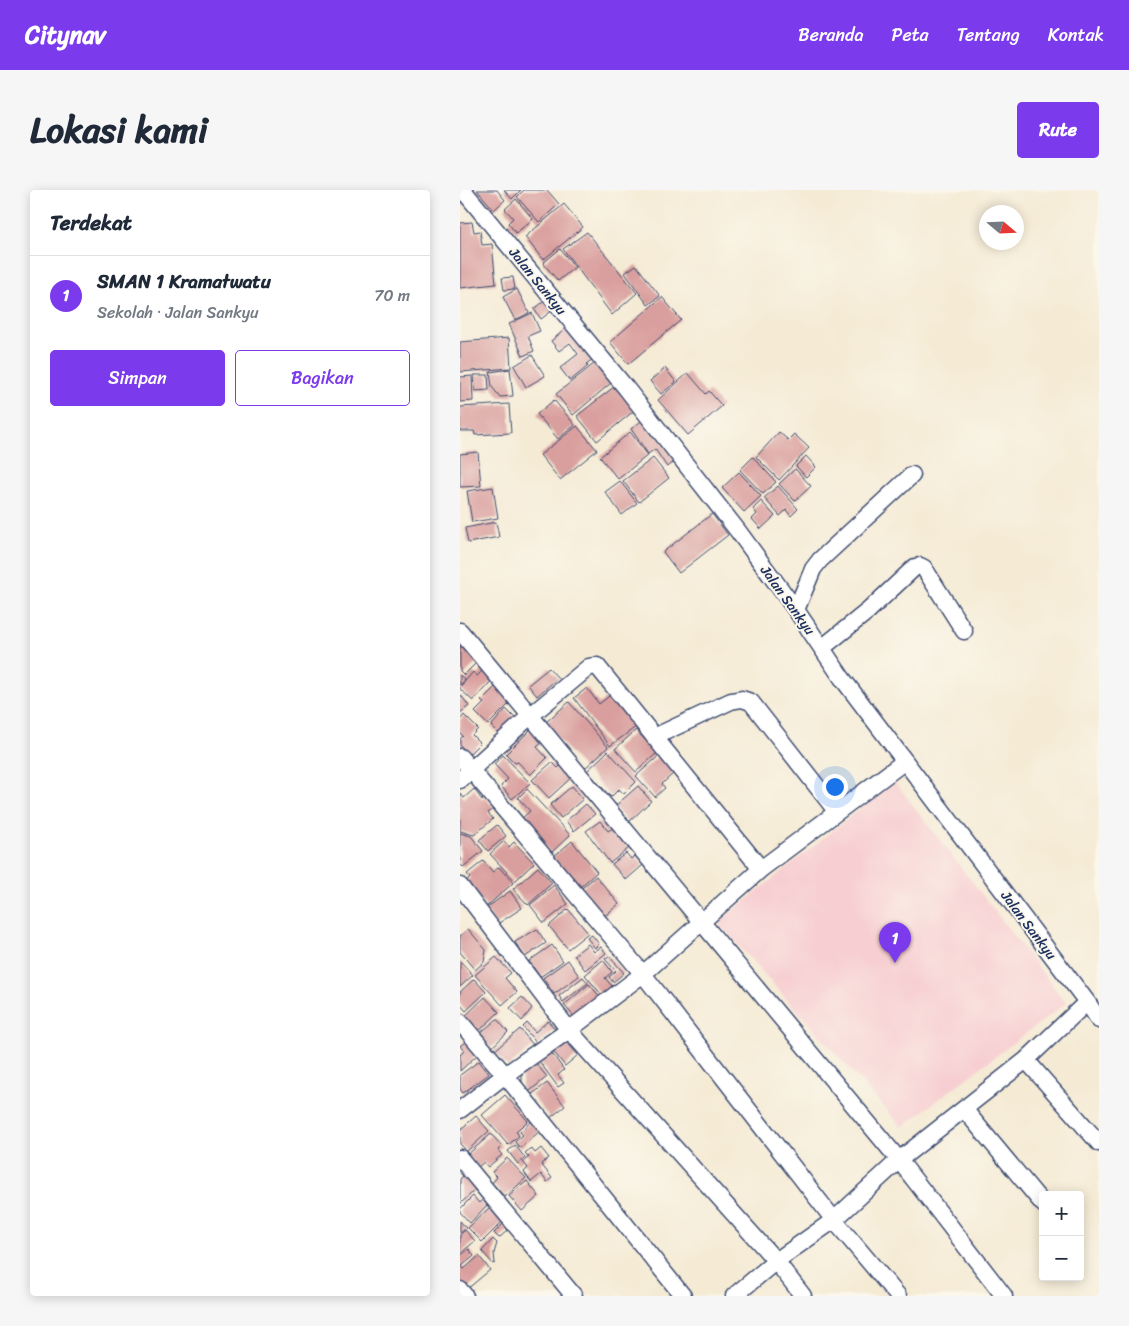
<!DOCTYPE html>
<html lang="id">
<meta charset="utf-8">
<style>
:root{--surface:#fff;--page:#f6f6f7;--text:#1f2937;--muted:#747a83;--line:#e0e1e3;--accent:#7c3aed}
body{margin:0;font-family:Sriracha,sans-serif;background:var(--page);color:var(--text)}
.controls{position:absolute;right:15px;bottom:15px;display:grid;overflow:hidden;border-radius:5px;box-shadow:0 2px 12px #0003}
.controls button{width:45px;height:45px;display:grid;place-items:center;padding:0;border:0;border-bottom:1px solid var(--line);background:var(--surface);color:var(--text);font:25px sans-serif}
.compass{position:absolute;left:519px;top:15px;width:45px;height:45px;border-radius:50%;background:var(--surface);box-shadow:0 2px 12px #0003;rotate:109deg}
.you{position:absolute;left:374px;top:596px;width:18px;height:18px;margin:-12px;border:4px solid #fff;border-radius:50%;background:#1a73e8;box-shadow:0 0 0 8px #1a73e833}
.badge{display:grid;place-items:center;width:32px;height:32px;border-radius:50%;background:var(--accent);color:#fff;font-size:16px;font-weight:700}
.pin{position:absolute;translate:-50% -41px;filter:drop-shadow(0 1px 2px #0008)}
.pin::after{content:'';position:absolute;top:26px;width:18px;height:15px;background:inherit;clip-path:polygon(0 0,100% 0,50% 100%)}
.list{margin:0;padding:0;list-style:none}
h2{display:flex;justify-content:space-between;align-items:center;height:65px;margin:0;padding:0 20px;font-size:21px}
h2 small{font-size:16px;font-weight:400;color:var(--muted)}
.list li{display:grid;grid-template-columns:32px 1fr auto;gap:15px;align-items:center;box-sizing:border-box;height:80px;padding:0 20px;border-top:1px solid var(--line)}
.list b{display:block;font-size:19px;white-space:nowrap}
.list p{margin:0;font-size:16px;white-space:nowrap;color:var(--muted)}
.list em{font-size:16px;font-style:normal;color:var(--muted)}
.actions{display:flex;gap:10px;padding:15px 20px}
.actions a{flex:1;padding:11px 0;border:1px solid var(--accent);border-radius:5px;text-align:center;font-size:18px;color:var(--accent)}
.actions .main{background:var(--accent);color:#fff}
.map{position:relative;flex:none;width:639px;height:1106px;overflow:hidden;border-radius:5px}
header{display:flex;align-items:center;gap:30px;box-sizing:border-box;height:70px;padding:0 25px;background:var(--accent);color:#fff}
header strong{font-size:24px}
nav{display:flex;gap:28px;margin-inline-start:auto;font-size:18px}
.intro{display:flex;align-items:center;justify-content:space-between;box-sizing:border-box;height:120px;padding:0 30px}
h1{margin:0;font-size:35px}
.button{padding:12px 22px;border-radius:5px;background:var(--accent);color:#fff;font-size:18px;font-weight:700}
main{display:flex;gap:30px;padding:0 30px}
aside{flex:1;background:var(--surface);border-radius:5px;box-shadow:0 2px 12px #0003}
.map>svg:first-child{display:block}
</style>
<header>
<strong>Citynav</strong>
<nav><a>Beranda</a><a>Peta</a><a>Tentang</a><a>Kontak</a></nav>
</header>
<div class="intro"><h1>Lokasi kami</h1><a class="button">Rute</a></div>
<main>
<aside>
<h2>Terdekat<small></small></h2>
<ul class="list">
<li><span class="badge">1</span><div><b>SMAN 1 Kramatwatu</b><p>Sekolah · Jalan Sankyu</p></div><em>70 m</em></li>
</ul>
<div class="actions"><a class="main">Simpan</a><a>Bagikan</a></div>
</aside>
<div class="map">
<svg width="639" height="1106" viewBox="0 0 639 1106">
<rect width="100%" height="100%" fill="#fbf7ec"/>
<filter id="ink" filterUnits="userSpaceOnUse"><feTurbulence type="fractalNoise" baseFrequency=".02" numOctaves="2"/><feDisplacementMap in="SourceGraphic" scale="10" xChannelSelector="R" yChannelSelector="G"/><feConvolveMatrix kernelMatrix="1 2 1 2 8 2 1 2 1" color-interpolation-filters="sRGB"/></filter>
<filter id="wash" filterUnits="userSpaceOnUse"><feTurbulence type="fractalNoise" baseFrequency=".0096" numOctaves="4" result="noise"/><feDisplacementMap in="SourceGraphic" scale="20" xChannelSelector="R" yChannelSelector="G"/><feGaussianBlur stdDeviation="1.12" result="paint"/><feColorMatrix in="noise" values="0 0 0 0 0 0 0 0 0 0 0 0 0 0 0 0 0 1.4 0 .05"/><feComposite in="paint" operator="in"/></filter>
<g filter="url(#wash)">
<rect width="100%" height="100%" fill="#f5ebd5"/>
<path fill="#f7cfd2" d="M434,591L606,813L442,937L258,733Z"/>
<g id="blocks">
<path fill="#d99f9e" d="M17,0H37L45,10L34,20Z
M44,0H61L52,9Z
M64,0H87L99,14L79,32L57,7Z
M56,9L73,29L56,43L48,33L53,28L45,19Z
M104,14L123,37L83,70L65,47Z
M12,32L14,42L20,41L22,55L32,54L36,94L0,98V33Z
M127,42L177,103L152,125L103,59Z
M100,59L115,77L98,91L83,73Z
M176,75L200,106L188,115L165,83Z
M53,87L55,99L44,100L42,88Z
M57,99L69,123L55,130L43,107Z
M202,107L221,130L168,174L150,152Z
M86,110L93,120L81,129L74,119Z
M72,123L80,141L68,146L74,161L63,166L49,134Z
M108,137L133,169L126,174L128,176L110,191L100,178L118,164L110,153L99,161L91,151Z
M49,148L51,178L0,182V152Z
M72,165L85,186L66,197L54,176Z
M135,173L151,193L113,225L96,204Z
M205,178L216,192L201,204L190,191Z
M50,179L53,206L40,207L32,197L30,182Z
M228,183L246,204L249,201L262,216L228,245L198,210Z
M14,185H28L29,200L15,201Z
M12,186L13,211L0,212V187Z
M155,196L175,220L137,251L117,226Z
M94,210L115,235L98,249L77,224Z
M49,214L51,243L15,245L14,241H0V217Z
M185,228L216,271L207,277L195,259L188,264L171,239Z
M117,236L137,260L100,290L80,265Z
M170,242L188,265L158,289L140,267Z
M319,242L328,250L334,244L349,258L319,290L296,267Z
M18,262L21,296L0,297V264Z
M346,266L356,277L346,287L336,276Z
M293,267L316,292L303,304L280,280Z
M193,268L209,288L179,312L163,291Z
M335,279L351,296L335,311L319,294Z
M279,282L301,306L284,322L262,298Z
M160,291L177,313L162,325L145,302Z
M318,296L338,319L331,326L326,320L320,326L304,308Z
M33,297L38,328L12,332L7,301Z
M301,311L315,326L301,339L292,329L297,324L293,319Z
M252,324L268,345L219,383L203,362Z
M36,332L39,347L8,353L5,338Z
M2,456L18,471L4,485L0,481V458Z
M89,478L98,488L77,506L68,495Z
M23,480L33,489L13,511L0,499V497L13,482L17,486Z
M0,485L5,490L0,495Z
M38,494L53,510L28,535L15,522L24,513L21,511Z
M127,498L139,514L153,503L177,536L150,556L114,508Z
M0,504L9,516L0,523Z
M109,512L148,557L124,579L85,533Z
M46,519L56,529L41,546L31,536Z
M4,525L18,539L12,545L20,553L9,564L0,555V549L3,546L0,543V530Z
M73,537L85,550L77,557L87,568L70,585L58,572L55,573L46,564Z
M176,540L197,563L176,582L155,559Z
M148,561L176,592L164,604L159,599L151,607L127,581Z
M201,564L216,581L202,594L205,598L195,607L176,586Z
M43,565L70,593L52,609L41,596L48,589L34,574Z
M92,572L98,578L102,574L113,586L89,608L72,590Z
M112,596L123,609L101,628L90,615Z
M178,596L191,611L168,633L154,617Z
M14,599L22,610L25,607L34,618L28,623L33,629L14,645L0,641V603L4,608Z
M67,599L110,645L91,663L60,630L70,621L58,608Z
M126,614L135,624L114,641L106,631Z
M140,631L148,641L153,638L169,658L150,673L126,641Z
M37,635L46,646L28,661L19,650Z
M0,643L11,646L23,661L3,677L0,674Z
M44,651L49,657L54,652L74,673L55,691L30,664Z
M112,651L137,682L119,698L93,667Z
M166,663L171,669L175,665L183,675L166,690L152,674Z
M23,671L33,682L39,677L53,693L26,717L5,692L10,688L7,684Z
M78,677L92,693L68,715L53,699Z
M136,686L159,714L141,729L129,708L122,698Z
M94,695L108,714L84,733L70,715Z
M50,701L62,718L36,735L25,719Z
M108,719L128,743L108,759L89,736Z
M8,739L26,760L24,772L15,780L0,762V746Z
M77,739L86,753L65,767L55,752Z
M132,745L139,754L135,758L127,748Z
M128,754L134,762L141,757L146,763L125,780L114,765Z
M92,755L103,771L80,787L69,771Z
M149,766L164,783L153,792L149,787L156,781L145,769Z
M36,767L51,783L45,788L57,802L42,815L15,785Z
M108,770L119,786L94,804L83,788Z
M143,770L152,782L145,788L152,796L142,805L125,785Z
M0,771L13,785L0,797Z
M123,787L128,793L103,812L99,806Z
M14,789L26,802L6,821L0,814V802Z
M129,794L141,808L116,829L104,815Z
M25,807L39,822L16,844L2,829Z
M62,807L72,818L62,831L50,818Z
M37,829L48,842L31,858L19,844Z
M88,831L95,839L78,855L63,837L67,833L75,842Z
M60,839L74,856L48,877L34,861Z
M6,851L18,864L0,881V865L4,861L0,856Z
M106,851L118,865L105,876L93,861Z
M91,862L104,880L98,885L104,893L98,897L79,871Z
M19,871L29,884L3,903L0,899V885Z
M74,871L87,887L66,904L62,899V881Z
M87,893L105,916L90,928L71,905Z
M45,905L68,931L56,941L59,946L48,955L22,925Z
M16,926L29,941L7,961L0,954V940Z
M72,931L80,941L60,958L55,952L63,945L60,942Z
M31,944L42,956L38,960L42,965L28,977L24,972L18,977L7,965Z
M55,955L65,968L58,974L48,961Z
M71,958L75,963L81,958L89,968L81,974L92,988L87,992L81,984L71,992L64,982L68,978L63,972L69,967L65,963Z
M47,968L66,988L45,1007L32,993L37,987L32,982Z
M4,985L16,999L0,1014V989Z
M67,991L79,1006L62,1021L49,1006Z
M13,1006L19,1013L23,1009L28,1014L10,1033L0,1022V1019Z
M30,1017L43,1031L22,1052L8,1038Z
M0,1031L6,1038L0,1043Z
M44,1033L49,1039L39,1048L34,1043Z
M5,1040L15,1051L0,1064V1045Z
M33,1049L37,1053L34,1063L35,1073L33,1074L22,1061Z
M9,1059L14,1066L2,1076L0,1073V1066Z
M19,1066L30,1080L6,1100L0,1093V1074L4,1079Z"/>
</g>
</g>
<g filter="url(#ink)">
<use href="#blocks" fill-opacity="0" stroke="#3c4b70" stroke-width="1"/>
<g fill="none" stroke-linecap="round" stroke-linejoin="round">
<defs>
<path id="minor" d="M3,0L166,198L278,341L336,420L382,488L627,812L639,830
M336,420L353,379L360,370L452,285
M0,441L439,970L544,1106
M362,458L408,421L455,377L460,376L464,378L504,441
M194,547L271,511L282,509L291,512L377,622
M0,567L183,784L374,1030L438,1106
M0,590L70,526L129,477L137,476L301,679
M0,696L109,840L316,1071L343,1106
M0,832L45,885L223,1106
M566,870L639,953
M504,919L583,1014
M0,920L45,885L109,840L183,784L301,679L445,571
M0,968L114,1106
M0,1100L5,1106
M274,1106L316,1071L374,1030L439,970L566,870L627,812"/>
</defs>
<use href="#minor" stroke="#3c4b70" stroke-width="19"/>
<use href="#minor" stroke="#fff" stroke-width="16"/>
</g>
</g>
<g text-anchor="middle" stroke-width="4" stroke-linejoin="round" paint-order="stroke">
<g font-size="14" fill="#1b2f5e" stroke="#fbf7ec">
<text transform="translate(78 91) rotate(51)" y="5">Jalan Sankyu</text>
<text transform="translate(328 410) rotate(54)" y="5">Jalan Sankyu</text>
<text transform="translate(569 735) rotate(53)" y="5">Jalan Sankyu</text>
</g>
</g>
</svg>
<div class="controls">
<button>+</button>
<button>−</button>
</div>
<svg class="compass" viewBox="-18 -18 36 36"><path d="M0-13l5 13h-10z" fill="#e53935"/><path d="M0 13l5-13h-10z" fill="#747a83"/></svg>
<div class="you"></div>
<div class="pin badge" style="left:435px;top:773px">1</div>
</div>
</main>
